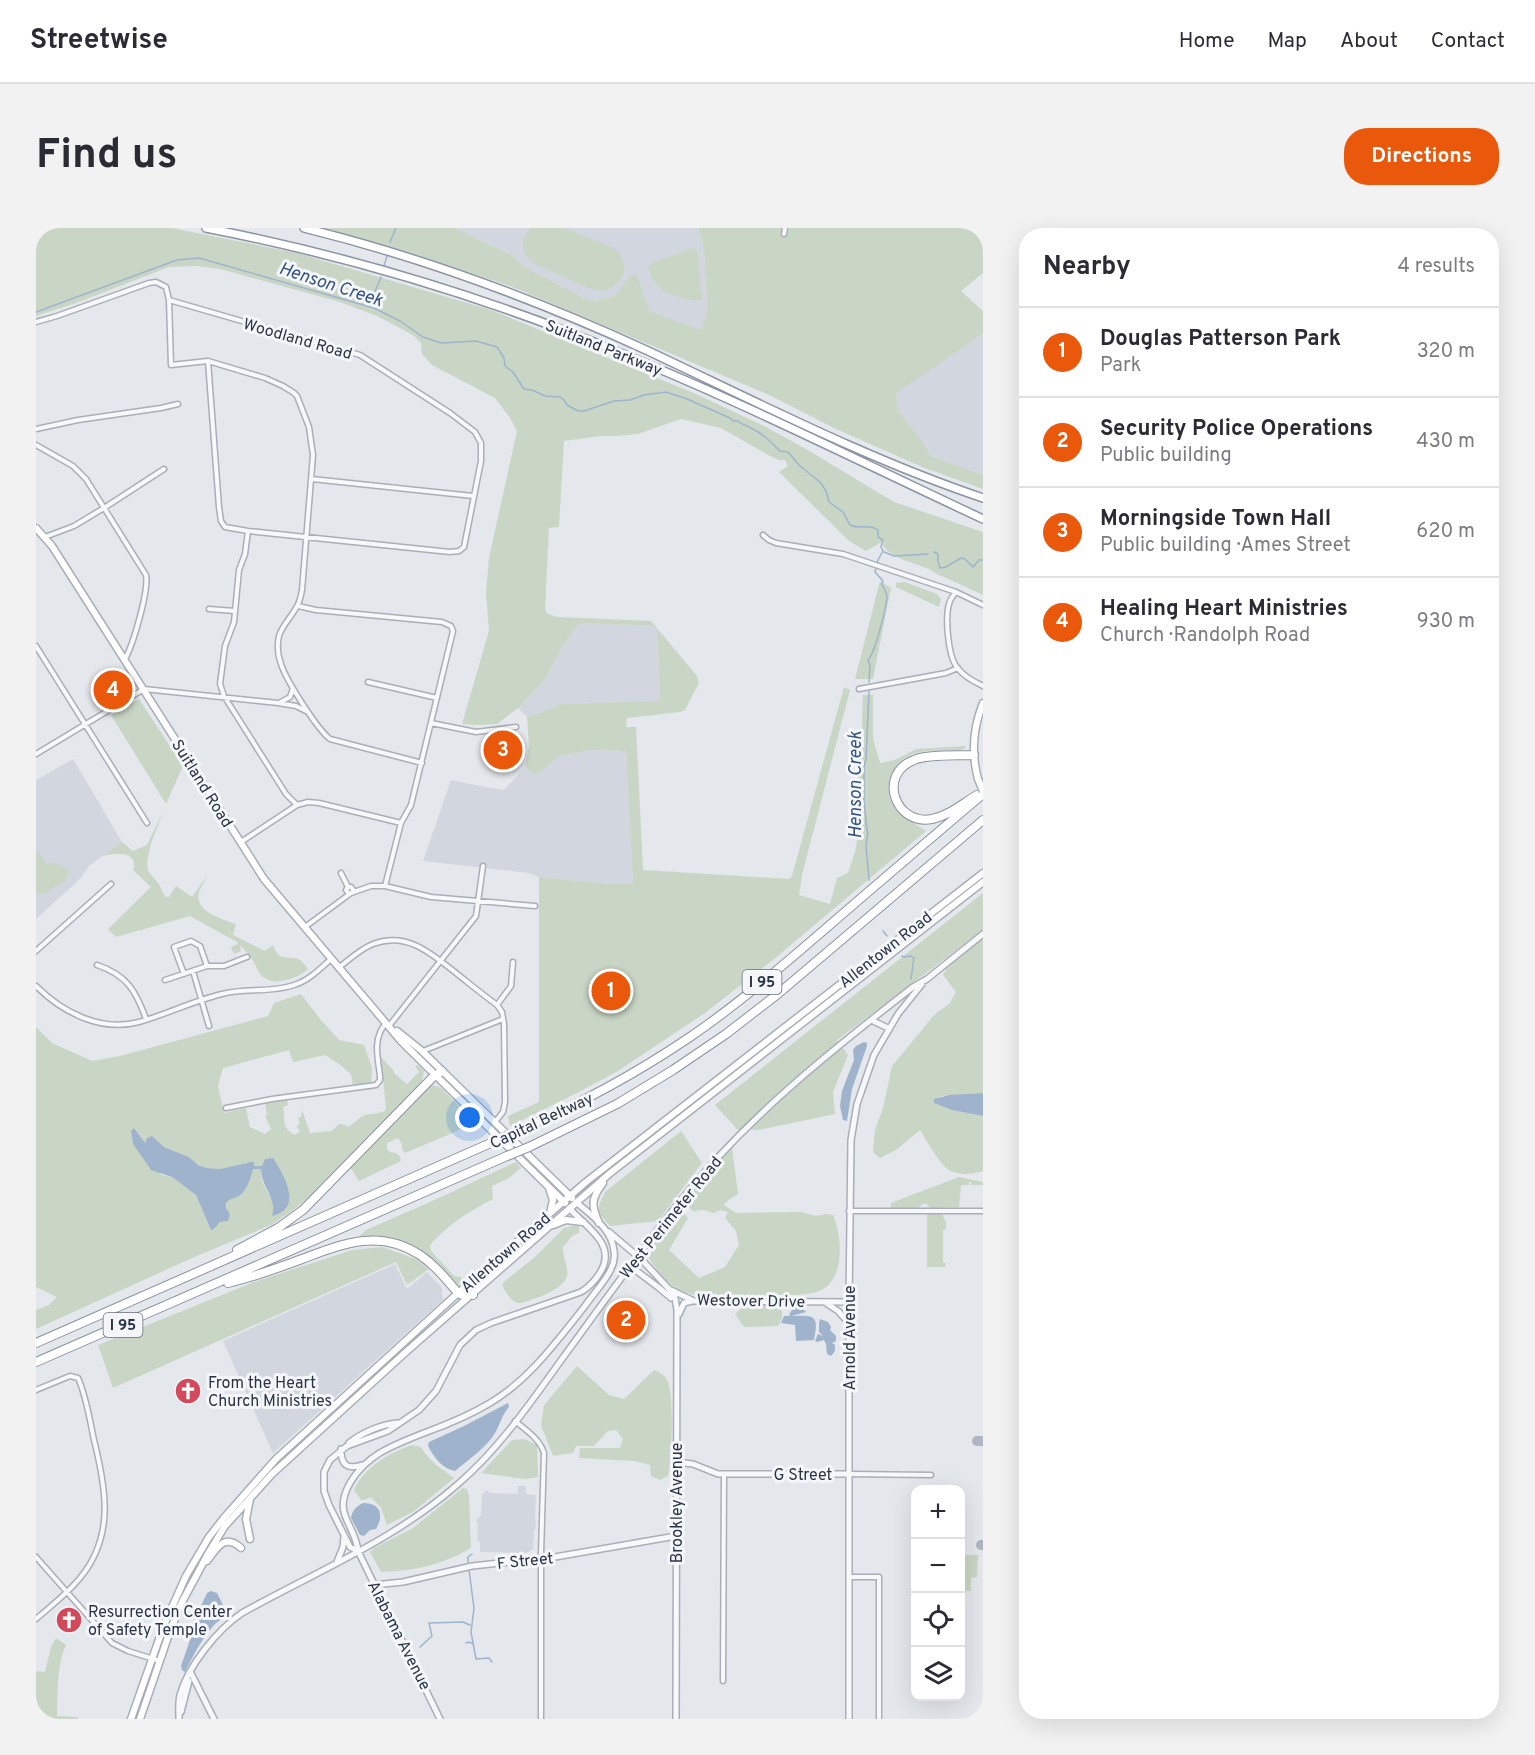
<!DOCTYPE html>
<meta charset="utf-8">
<style>
:root{--surface:#fff;--page:#f2f2f3;--text:#2b2b33;--muted:#7c7c81;--line:#e1e1e2;--accent:#ea580c}
body{margin:0;font-family:Overpass,sans-serif;background:var(--page);color:var(--text)}
.controls{position:absolute;right:18px;bottom:18px;display:grid;overflow:hidden;border-radius:12px;box-shadow:0 6px 24px #0002}
.controls button{width:54px;height:54px;display:grid;place-items:center;padding:0;border:0;border-bottom:2px solid var(--line);background:var(--surface);color:var(--text);font:30px sans-serif}
.you{position:absolute;left:434px;top:890px;width:21px;height:21px;margin:-15px;border:4px solid #fff;border-radius:50%;background:#1a73e8;box-shadow:0 0 0 9px #1a73e833}
.badge{display:grid;place-items:center;width:39px;height:39px;border-radius:50%;background:var(--accent);color:#fff;font-size:20px;font-weight:700}
.pin{position:absolute;translate:-50% -50%;border:3px solid #fff;box-shadow:0 2px 6px #0006}
.list{margin:0;padding:0;list-style:none}
h2{display:flex;justify-content:space-between;align-items:center;height:78px;margin:0;padding:0 24px;font-size:26px}
h2 small{font-size:20px;font-weight:400;color:var(--muted)}
.list li{display:grid;grid-template-columns:39px 1fr auto;gap:18px;align-items:center;box-sizing:border-box;height:90px;padding:0 24px;border-top:2px solid var(--line)}
.list b{display:block;font-size:22px;white-space:nowrap}
.list p{margin:0;font-size:20px;white-space:nowrap;color:var(--muted)}
.list em{font-size:20px;font-style:normal;color:var(--muted)}
.icon{flex:none;width:33px;height:33px;fill:none;stroke:currentColor;stroke-width:2;stroke-linecap:round;stroke-linejoin:round}
.map{position:relative;flex:none;width:947px;height:1491px;overflow:hidden;border-radius:24px}
header{display:flex;align-items:center;gap:36px;box-sizing:border-box;height:84px;padding:0 30px;background:var(--surface);border-bottom:2px solid var(--line)}
header strong{font-size:28px}
nav{display:flex;gap:33px;margin-inline-start:auto;font-size:21px}
.intro{display:flex;align-items:center;justify-content:space-between;box-sizing:border-box;height:144px;padding:0 36px}
h1{margin:0;font-size:42px}
.button{padding:15px 27px;border-radius:24px;background:var(--accent);color:#fff;font-size:21px;font-weight:700}
main{display:flex;gap:36px;padding:0 36px}
aside{flex:1;background:var(--surface);border-radius:24px;box-shadow:0 6px 24px #0002}
.map>svg:first-child{display:block}
</style>
<header>
<strong>Streetwise</strong>
<nav><a>Home</a><a>Map</a><a>About</a><a>Contact</a></nav>
</header>
<div class="intro"><h1>Find us</h1><a class="button">Directions</a></div>
<main>
<div class="map">
<svg width="947" height="1491" viewBox="0 0 947 1491">
<rect width="100%" height="100%" fill="#e4e7ec"/>
<path fill="#d2d6de" d="M419,0H662L668,21L671,82L665,102L612,83L605,57L592,50L580,67L559,73L546,69L491,40L475,27Z
M947,106V247L895,228L882,207L863,184L860,164Z
M544,395L617,398L621,401L624,474L526,476L491,489L482,480L508,453L527,417Z
M555,522L590,523L597,656H574L503,649L493,645L387,633L415,552L449,559L468,562L489,539L500,547L524,528Z
M37,531L86,614L53,638L44,651L0,691V552Z
M359,1036L371,1061L391,1044L406,1060V1068L408,1071L237,1225L187,1113Z
M482,1258H490V1266L500,1267L499,1285L500,1301L498,1302L497,1321L490,1325L444,1324V1314L441,1313L442,1295L440,1293L445,1287L446,1267L450,1262L454,1265L482,1266Z"/>
<path fill="#c9d6c5" fill-rule="evenodd" d="M0,0H136L261,25L455,82L660,166L730,199L770,221L858,274L947,304V367C932,360 918,353 903,347C898,345 895,341 890,340C875,334 858,331 847,318L848,313L830,323L813,313L743,244L752,238L749,232H743L734,228L685,200L645,191L602,206L581,208H565L528,213L523,299L513,300L509,382L512,386L522,389L615,393L661,448L663,455L649,482L644,484L591,490L590,499H600L607,642L753,651L756,648L808,459L814,462L766,647L763,667L794,676L801,650L812,645L819,624L823,601L819,576L825,521L827,467H837V510L844,535L859,532L880,521L930,518L928,521L925,523C910,523 891,521 877,526C854,534 844,565 862,584C870,591 881,597 890,603L737,732L669,785L582,843L539,866L474,898L472,888L503,874V649L574,656H597L590,523L555,522L524,528L500,547L489,539L493,519L491,489L526,476L624,473L621,401L617,398L544,395L527,417L508,453L482,480L461,496L441,497L426,496L453,403L450,365L453,330L481,203L474,190L459,170L396,137L386,126L385,115L377,107L341,88L304,74L184,41L159,38L133,39L40,75L0,88Z
M290,0H419L475,27L491,40L546,69L559,73L580,67L592,50L600,46L605,57L613,83L665,102L671,82L668,21L662,0H947V45L925,63L947,83V106L860,165L863,184L882,207L895,228L947,247V261L886,239L798,200L731,166L474,58L376,25Z
M495,0H528L575,19C584,24 589,31 588,42C587,55 574,64 561,62C545,59 513,42 497,35C485,25 484,11 495,0Z
M658,20L661,21L666,72C650,73 627,67 618,53C615,50 614,44 612,40L615,35Z
M844,353L855,360L837,451H819Z
M869,354L901,366L905,371L903,379L860,359V355Z
M103,471L147,538L130,576L75,487Z
M128,582L115,615L111,635L112,643L123,656L129,669H133L140,658L156,669L172,646C169,652 165,658 163,664C157,683 187,692 200,696L197,707L229,723L237,717C244,737 254,725 266,733C266,734 272,741 272,741C262,750 239,759 227,749C223,746 221,740 219,736C215,729 210,723 204,717L205,723L198,726L195,719L202,716L201,714L154,688L80,709L72,701L115,659L97,642C104,623 78,624 67,628L86,614L97,623L111,617Z
M0,623H2L11,637L17,634L33,642L30,652L6,667L0,663Z
M947,665V702L801,812L812,827L797,864L799,886L722,902L701,901L679,877Z
M947,711V865L904,868L916,882L947,888V943C937,946 923,948 913,942C905,938 889,910 884,902L860,922L844,930L837,924L839,902L847,880L856,838L899,786L913,776L920,764L907,747L912,738Z
M265,766L285,792L303,812L328,817L336,840L335,855L317,857L315,846L303,836L289,827L257,834L253,822L187,840L182,858L188,885L210,880L214,899L229,906L235,901L229,888L231,887L229,875L251,872L252,877L247,879C250,892 244,899 259,907L264,903L261,899L264,895L262,890L265,889L266,882L274,905L296,903L303,896L311,897L312,899C318,896 323,889 329,887C337,885 344,886 350,882L345,829L358,843V845L371,856L383,844L379,838L382,837L388,843L386,853L334,909L284,959L259,981L235,997L156,1030L0,1101V1082L13,1077L21,1069L0,1059V799L16,815L56,833L84,828L232,788L238,775ZM95,903L109,916L116,909L128,919L153,929L162,937L170,940L184,941L215,934L218,938H227L228,933L243,987L237,982C238,971 232,966 228,957C225,952 225,947 225,941H217L203,968L195,969L190,975L192,993L184,994L178,1001L175,1002L160,967L136,949L126,947L97,916Z
M397,857L405,860L440,895L369,925L366,921V916L362,910L351,915V921L354,924L360,925L364,929L365,933L323,953L314,939L380,872L393,859Z
M645,903L666,935L622,993L574,998L562,984L564,975L569,964Z
M696,920L702,966L691,973L688,977L700,985L765,984L780,988L790,986L797,987C803,1001 805,1018 803,1033C798,1066 777,1067 749,1067C735,1068 721,1068 708,1068C690,1068 660,1071 644,1062C628,1054 620,1040 610,1026L643,980L652,990L633,1022L663,1050L689,1039L703,1017L700,1003L689,990L692,984L684,982L677,985L668,982L657,983L646,974Z
M480,934L485,940L473,950L456,958L457,971C433,983 412,997 394,1017L395,1023L418,1048L429,1050L422,1057C414,1050 406,1041 398,1033C378,1015 347,1011 321,1010L330,1002L403,970Z
M923,949L947,954V957H935V954H933V957H925L923,979L894,980L891,976H886L883,980H855V975Z
M894,985L906,986L910,994V1001L907,1002V1035H910L909,1039H891V987Z
M536,998H543V1005L536,1008L527,1019C526,1028 533,1040 531,1048C527,1062 499,1071 485,1075C476,1076 470,1065 466,1057L469,1053L500,1028L528,1000Z
M346,1019L380,1031L393,1041L371,1057L360,1034L77,1160L62,1117L218,1054L316,1022Z
M709,1077H739L744,1079C748,1085 746,1092 742,1098L708,1099L699,1086Z
M541,1138L573,1167L588,1171L618,1142C625,1145 629,1147 632,1154C638,1169 636,1232 632,1248L624,1252L615,1248L614,1237L598,1233L543,1230L544,1220H584L587,1211L580,1202L572,1203L558,1218H540L537,1225L517,1228L505,1197L508,1177Z
M488,1211L501,1217L502,1249L489,1251L445,1245L476,1212Z
M376,1217L385,1219C393,1233 406,1241 418,1250L377,1284L351,1297L345,1280L335,1269L328,1272H325L318,1262C328,1239 353,1225 376,1217Z
M427,1260L431,1261L433,1268L435,1320C406,1337 378,1343 345,1344L334,1324L338,1320L377,1300Z
M924,1327H942L941,1349L935,1350V1363H925Z
M20,1410L30,1417C20,1439 22,1465 21,1488L42,1489V1491H0V1443L9,1444L15,1419Z"/>
<path fill="#9fb4cc" d="M828,814L831,815V818L816,861L811,893L807,892L804,878L806,863L818,832L817,822L820,818Z
M947,865V888L916,882L898,875V871L913,867Z
M98,900L109,915L111,910L116,908L128,919L153,929L162,937L170,940L184,941L215,934H218V938H226L229,931L237,930C248,947 268,981 236,988C237,983 238,978 236,974C233,960 226,958 225,941H217C215,949 211,963 203,968C197,971 194,970 190,975V980L194,986L192,993L184,994L178,1001L175,1002L160,967L136,949L115,942L97,916L95,903Z
M757,1080H766L770,1084L756,1088C779,1087 783,1087 778,1112L760,1113L759,1097L745,1095L748,1088H755L753,1087Z
M784,1091L792,1094L795,1099L794,1102L800,1108V1113L796,1115L799,1117V1123L795,1128L791,1126L790,1116L788,1112L781,1114L779,1113L782,1106L787,1108L783,1104V1095Z
M472,1175L473,1179C466,1187 464,1196 459,1205C450,1220 432,1232 419,1243C406,1241 398,1229 392,1218L393,1214L428,1198Z
M327,1275C345,1275 348,1287 340,1301L334,1302L328,1308L324,1307L315,1290C316,1283 320,1278 327,1275Z
M175,1363L181,1365L188,1379L191,1387C187,1391 183,1392 179,1396C166,1410 157,1428 149,1444L146,1442L145,1438L155,1409L162,1395L164,1380L171,1365Z"/>
<g fill="none" stroke-linecap="round" stroke-linejoin="round">
<path stroke="#9fb4cc" stroke-width="1.5" d="M354,14L360,0
M348,38L351,28
M322,74L334,67L338,66L345,49
M0,84L141,32L163,30L338,80L364,93L387,109L405,115L440,113L461,119L468,130L469,138L477,144L488,161L496,162L509,168L524,169L528,172L531,177L542,183H548L578,173L594,172L608,167L630,164L651,171L694,190L697,193H702C706,197 710,197 715,200C726,205 735,214 744,223L752,224L763,237L785,255L790,263L793,274L807,284L814,297C824,302 833,295 842,302V309L847,312L845,319L847,323L842,332L839,344L847,353L846,356C848,361 851,365 851,370C849,383 840,423 832,432L834,438L833,454
M848,324L858,328L892,326
M898,324L902,326V333L904,340L910,339L925,330L929,331L937,339L943,332H947
M833,463L830,531L828,539V573L831,602L832,604L830,618L833,652
M847,703L851,708
M866,728L868,729L875,728L878,730L875,751
M432,1334V1329L436,1326
M433,1342L438,1380L435,1404L440,1431L453,1430L456,1434
M430,1415L433,1414L437,1416
M384,1419L396,1408L393,1395L427,1394L434,1397"/>
<path stroke="#b0b6c1" stroke-width="10" d="M941,1213H947
M945,1317H947"/>
<defs>
<path id="minor" d="M748,6L749,0
M133,72L324,127L414,185L439,204L445,215V233L428,319L423,323L414,324L212,303L189,299L185,293L183,279L172,133
M0,94L21,88L113,55L120,54L130,59L133,72L135,137L172,133L229,150L247,158L258,165L261,168L273,199L277,227L266,362C265,368 264,374 260,380C255,389 246,398 243,408C241,417 242,428 245,436C250,452 281,501 294,511L386,535
M0,201L42,192L125,180L142,176
M0,217L37,238L50,251L110,347C113,363 97,417 89,431
M276,251L437,268
M212,303L209,326L203,342L198,394L189,418L184,456L188,468L250,566L261,577
M727,307L733,312L740,315L807,326L920,364L947,377
M9,309L38,298L68,280L128,241
M920,364C917,368 914,371 913,376C909,390 912,426 920,438C927,448 937,453 947,458
M262,378L280,382L406,394L415,398L417,403L375,577L365,595L349,658
M173,381L199,383
M0,418L111,595
M332,454L401,470
M823,461L910,445L922,440
M243,475L254,469L257,460
M395,495L440,504L480,499
M0,526L108,461L242,475L260,478L272,484
M205,614L261,577L272,574L283,575L365,595
M305,645L312,659
M313,666L310,662L312,659H315L318,663
M269,699L315,665L335,658H349L395,669L499,678
M0,723L75,656
M61,737C91,747 100,763 110,791
M302,740C313,732 324,721 337,716C371,703 396,726 420,745C434,756 447,767 461,777L466,784L468,796L469,874L467,884L459,894
M157,743L173,798
M148,746L138,719L155,713L164,718L171,738H188L211,729
M129,752L171,738
M0,758C27,785 65,804 103,794C131,786 157,773 186,766C209,760 235,765 258,757C272,753 284,741 295,731
M461,777L475,758L477,734
M353,798L440,688L447,638
M387,823L467,791
M190,880L236,871L340,857L344,852V848C342,830 336,811 350,795
M813,983H947
M0,1162L34,1148L42,1150C50,1167 54,1193 58,1212C70,1260 79,1308 44,1350C32,1365 15,1378 0,1391
M479,1193C490,1202 504,1211 508,1225L505,1326V1491
M813,1246L895,1247
M0,1329L76,1415L92,1423L124,1433
M813,1349H843V1491
M687,1453L688,1246"/>
<path id="tertiary" d="M835,792L852,800
M573,1004L606,1032L633,1061L658,1073L813,1074
M594,1038L622,1059L635,1070
M633,1061L639,1070L641,1082L640,1491
M790,1075L802,1083L812,1094
M643,1086L648,1075L656,1073
M313,1215C325,1205 346,1196 362,1195
M305,1221C305,1237 311,1242 326,1237
M640,1234L657,1236L682,1246H812
M322,1323L314,1319L293,1277L288,1263V1244L294,1232L311,1218L352,1203L383,1182L400,1163L424,1117L440,1102L455,1095L545,1064C553,1059 560,1052 565,1043C581,1016 549,998 533,980
M301,1334L307,1319L308,1309
M338,1357L367,1354L436,1338L519,1329L640,1308
M155,1445L178,1491
M145,1484L153,1453
M143,1491C143,1483 142,1475 144,1467C152,1438 181,1402 206,1385C279,1344 359,1312 422,1256C463,1221 495,1174 526,1131C564,1079 601,1027 641,977C708,892 792,825 877,759L891,751L947,706
M404,1491L322,1323C319,1295 296,1287 314,1255C331,1226 358,1217 388,1205C410,1197 434,1187 454,1175C493,1152 521,1113 549,1078C557,1066 569,1054 575,1041C578,1035 579,1029 578,1023C576,1001 555,987 540,974
M813,1491V1074L815,912L821,876L838,827L862,786L886,756"/>
<path id="secondary" d="M0,300L16,318L228,651L365,813L529,975
M942,551C935,525 937,500 947,475
M361,803L386,823L536,970
M513,960L517,972L514,985
M563,995C555,977 555,971 567,955
M517,997L530,992L547,994
M214,1271L210,1291L214,1311
M171,1333C181,1320 188,1305 205,1320
M95,1491L128,1397L150,1348L173,1309L187,1291L240,1231L422,1065L550,954L947,645
M104,1491L134,1403L145,1376L173,1324L189,1298L236,1246L371,1123L573,946L947,654"/>
<path id="trunk" d="M170,0C314,28 456,71 592,128C712,177 829,236 947,291
M268,0C386,29 501,72 610,122C721,174 831,231 947,270"/>
<path id="motorway" d="M938,527C922,528 892,526 878,532C841,546 859,598 896,591C914,587 926,576 941,567
M479,904C540,878 598,847 654,809C701,777 745,739 788,702C841,656 894,611 947,566
M493,919L581,876L637,842L690,806L743,765L947,592
M201,1022L242,1000L267,982L396,850L406,843
M192,1055C217,1049 242,1040 266,1031C306,1016 343,1000 384,1027C399,1037 410,1051 422,1065L426,1067H437
M0,1115L457,914
M0,1134L471,928"/>
</defs>
<use href="#minor" stroke="#a9aeb7" stroke-width="7"/>
<use href="#tertiary" stroke="#a9aeb7" stroke-width="8"/>
<use href="#secondary" stroke="#a9aeb7" stroke-width="9"/>
<use href="#trunk" stroke="#8b94a3" stroke-width="10"/>
<use href="#motorway" stroke="#8b94a3" stroke-width="10"/>
<use href="#minor" stroke="#f7f8fa" stroke-width="4"/>
<use href="#tertiary" stroke="#f7f8fa" stroke-width="5"/>
<use href="#secondary" stroke="#fff" stroke-width="6"/>
<use href="#trunk" stroke="#fff" stroke-width="7"/>
<use href="#motorway" stroke="#fff" stroke-width="8"/>
<defs>
<path id="secondary-bridge" d="M942,551L947,563"/>
<path id="motorway-bridge" d="M457,914L479,904
M471,928L493,919"/>
</defs>
<use href="#secondary-bridge" stroke="#a9aeb7" stroke-width="9" stroke-linecap="butt"/>
<use href="#motorway-bridge" stroke="#8b94a3" stroke-width="10" stroke-linecap="butt"/>
<use href="#secondary-bridge" stroke="#fff" stroke-width="6"/>
<use href="#motorway-bridge" stroke="#fff" stroke-width="8"/>
</g>
<defs>
<symbol id="church-disc" viewBox="-11 -11 22 22"><circle r="9.5" fill="#d1495b" stroke="#f4f6f9"/><path d="M-1.2-6h2.4v3.5h3.3v2.4h-3.3V6h-2.4V-.1h-3.3v-2.4h3.3Z" fill="#fff"/></symbol>
</defs>
<g fill-rule="evenodd">
<use href="#church-disc" x="137" y="1148" width="30" height="30"/>
<use href="#church-disc" x="18" y="1377" width="30" height="30"/>
</g>
<g text-anchor="middle" stroke-width="6" stroke-linejoin="round" paint-order="stroke">
<g fill="#f4f6f9" stroke="#676e7b" stroke-width="1.5">
<rect x="706.5" y="742" width="39" height="24" rx="4.5"/>
<rect x="67.5" y="1085" width="39" height="24" rx="4.5"/>
</g>
<g font-size="15" font-weight="bold" fill="#2b3445">
<text x="726" y="759">I 95</text>
<text x="87" y="1102">I 95</text>
</g>
<g font-size="16" fill="#2b3445" stroke="#f4f6f9">
<text transform="translate(262 110) rotate(16)" y="6">Woodland Road</text>
<text transform="translate(568 119) rotate(22)" y="6">Suitland Parkway</text>
<text transform="translate(167 555) rotate(58)" y="6">Suitland Road</text>
<text transform="translate(849 721) rotate(-38)" y="6">Allentown Road</text>
<text transform="translate(505 892) rotate(-25)" y="6">Capital Beltway</text>
<text transform="translate(634 989) rotate(-51)" y="6">West Perimeter Road</text>
<text transform="translate(469 1024) rotate(-41)" y="6">Allentown Road</text>
<text transform="translate(715 1072) rotate(1)" y="6">Westover Drive</text>
<text transform="translate(813 1110) rotate(-90)" y="6">Arnold Avenue</text>
<text x="767" y="1252">G Street</text>
<text transform="translate(640 1275) rotate(-90)" y="6">Brookley Avenue</text>
<text transform="translate(489 1332) rotate(-6)" y="6">F Street</text>
<text transform="translate(364 1407) rotate(63)" y="6">Alabama Avenue</text>
</g>
<g font-size="16" fill="#2b3445" stroke="#f4f6f9" text-anchor="start">
<text x="172" y="1160">From the Heart<tspan x="172" dy="18">Church Ministries</tspan></text>
<text x="52" y="1389">Resurrection Center<tspan x="52" dy="18">of Safety Temple</tspan></text>
</g>
<g font-size="18" font-style="italic" fill="#34527a" stroke="#f4f6f9">
<text transform="translate(295 56) rotate(18)" y="6">Henson Creek</text>
<text transform="translate(819 557) rotate(-90)" y="6">Henson Creek</text>
</g>
</g>
</svg>
<div class="controls">
<button>+</button>
<button>−</button>
<button><svg class="icon" aria-label="locate" viewBox="0 0 24 24"><circle cx="12" cy="12" r="6"/><path d="M12 2v4M12 18v4M2 12h4M18 12h4"/></svg></button>
<button><svg class="icon" aria-label="layers" viewBox="0 0 24 24"><path d="M12 4l9 5-9 5-9-5zM3 14l9 5 9-5"/></svg></button>
</div>
<div class="you"></div>
<div class="pin badge" style="left:575px;top:763px">1</div>
<div class="pin badge" style="left:590px;top:1092px">2</div>
<div class="pin badge" style="left:467px;top:522px">3</div>
<div class="pin badge" style="left:77px;top:462px">4</div>
</div>
<aside>
<h2>Nearby<small>4 results</small></h2>
<ul class="list">
<li><span class="badge">1</span><div><b>Douglas Patterson Park</b><p>Park</p></div><em>320 m</em></li>
<li><span class="badge">2</span><div><b>Security Police Operations</b><p>Public building</p></div><em>430 m</em></li>
<li><span class="badge">3</span><div><b>Morningside Town Hall</b><p>Public building · Ames Street</p></div><em>620 m</em></li>
<li><span class="badge">4</span><div><b>Healing Heart Ministries</b><p>Church · Randolph Road</p></div><em>930 m</em></li>
</ul>
</aside>
</main>
